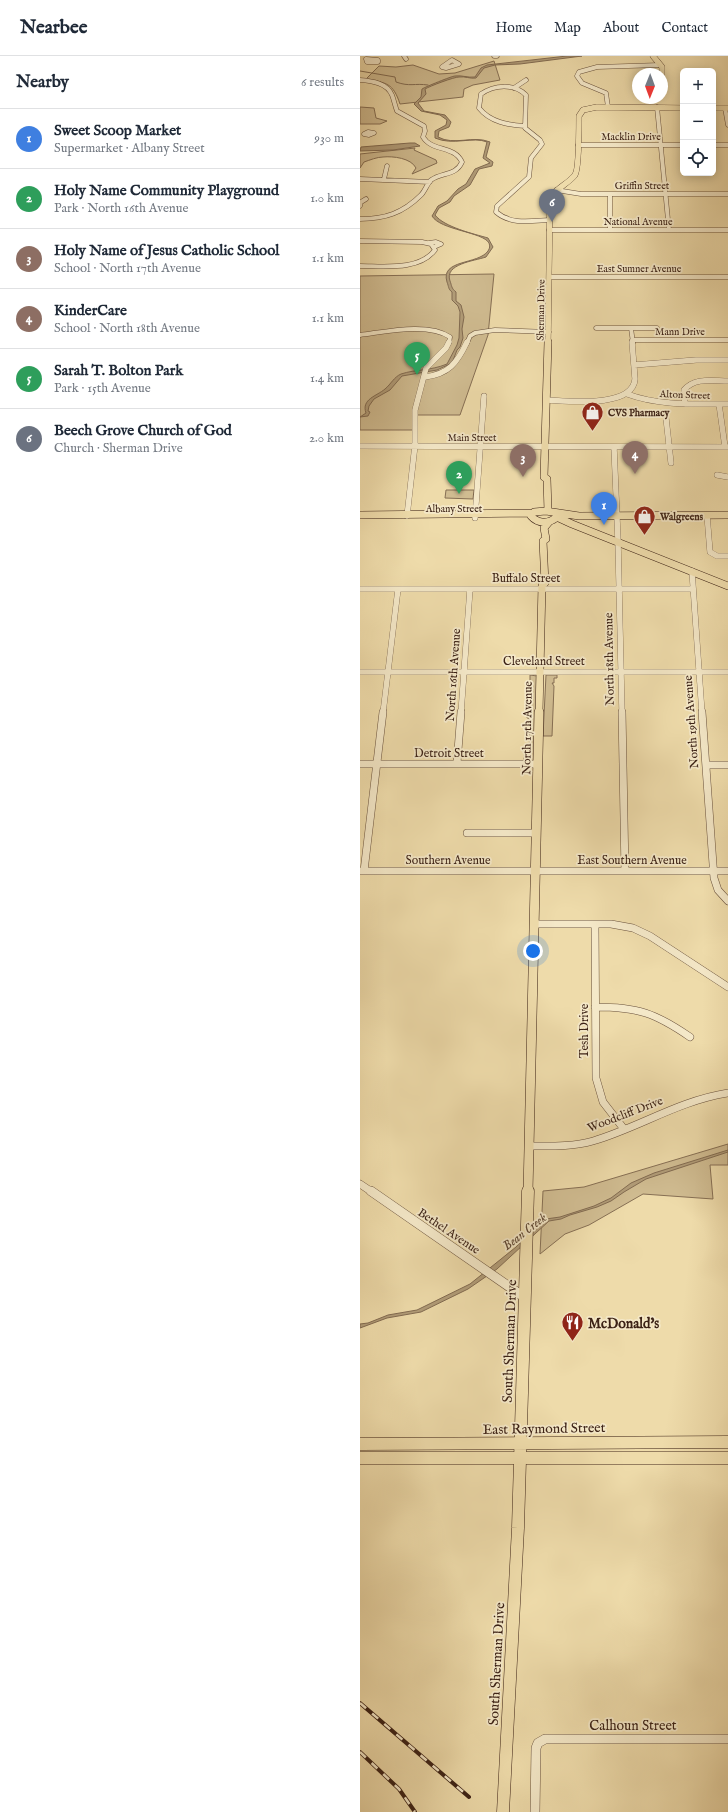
<!DOCTYPE html>
<meta charset="utf-8">
<style>
:root{--surface:#fff;--page:#f2f2f3;--text:#1f2937;--muted:#747a83;--line:#e0e1e3;--accent:#8f2418}
body{margin:0;font-family:"IM FELL English",serif;background:var(--page);color:var(--text)}
.controls{position:absolute;right:12px;top:12px;display:grid;overflow:hidden;border-radius:6px;box-shadow:0 2px 10px #0003}
.controls button{width:36px;height:36px;display:grid;place-items:center;padding:0;border:0;border-bottom:1px solid var(--line);background:var(--surface);color:var(--text);font:20px sans-serif}
.compass{position:absolute;left:272px;top:12px;width:36px;height:36px;border-radius:50%;background:var(--surface);box-shadow:0 2px 10px #0003;rotate:181deg}
.you{position:absolute;left:173px;top:895px;width:14px;height:14px;margin:-10px;border:3px solid #fff;border-radius:50%;background:#1a73e8;box-shadow:0 0 0 6px #1a73e833}
.badge{display:grid;place-items:center;width:26px;height:26px;border-radius:50%;background:var(--accent);color:#fff;font-size:13px;font-weight:700}
.pin{position:absolute;translate:-50% -33px;filter:drop-shadow(0 1px 2px #0008)}
.pin::after{content:'';position:absolute;top:21px;width:14px;height:12px;background:inherit;clip-path:polygon(0 0,100% 0,50% 100%)}
.list{margin:0;padding:0;list-style:none}
h2{display:flex;justify-content:space-between;align-items:center;height:52px;margin:0;padding:0 16px;font-size:17px}
h2 small{font-size:13px;font-weight:400;color:var(--muted)}
.list li{display:grid;grid-template-columns:26px 1fr auto;gap:12px;align-items:center;box-sizing:border-box;height:60px;padding:0 16px;border-top:1px solid var(--line)}
.list b{display:block;font-size:15px;white-space:nowrap}
.list p{margin:0;font-size:13px;white-space:nowrap;color:var(--muted)}
.list em{font-size:13px;font-style:normal;color:var(--muted)}
.icon{flex:none;width:22px;height:22px;fill:none;stroke:currentColor;stroke-width:2;stroke-linecap:round;stroke-linejoin:round}
.map{position:relative;flex:none;width:368px;height:1756px;overflow:hidden}
header{display:flex;align-items:center;gap:24px;box-sizing:border-box;height:56px;padding:0 20px;background:var(--surface);border-bottom:1px solid var(--line)}
header strong{font-size:19px}
nav{display:flex;gap:22px;margin-inline-start:auto;font-size:14px}
main{display:flex}
aside{flex:1;background:var(--surface)}
.map>svg:first-child{display:block}
</style>
<header>
<strong>Nearbee</strong>
<nav><a>Home</a><a>Map</a><a>About</a><a>Contact</a></nav>
</header>
<main>
<aside>
<h2>Nearby<small>6 results</small></h2>
<ul class="list">
<li><span class="badge" style="background:#3f7fe0">1</span><div><b>Sweet Scoop Market</b><p>Supermarket · Albany Street</p></div><em>930 m</em></li>
<li><span class="badge" style="background:#2e9e5b">2</span><div><b>Holy Name Community Playground</b><p>Park · North 16th Avenue</p></div><em>1.0 km</em></li>
<li><span class="badge" style="background:#8d6e63">3</span><div><b>Holy Name of Jesus Catholic School</b><p>School · North 17th Avenue</p></div><em>1.1 km</em></li>
<li><span class="badge" style="background:#8d6e63">4</span><div><b>KinderCare</b><p>School · North 18th Avenue</p></div><em>1.1 km</em></li>
<li><span class="badge" style="background:#2e9e5b">5</span><div><b>Sarah T. Bolton Park</b><p>Park · 15th Avenue</p></div><em>1.4 km</em></li>
<li><span class="badge" style="background:#6b7280">6</span><div><b>Beech Grove Church of God</b><p>Church · Sherman Drive</p></div><em>2.0 km</em></li>
</ul>
</aside>
<div class="map">
<svg width="368" height="1756" viewBox="0 0 368 1756">
<rect width="100%" height="100%" fill="#eedbaa"/>
<filter id="stains"><feTurbulence type="fractalNoise" baseFrequency=".005" numOctaves="4"/><feColorMatrix values="0 0 0 0 .2 0 0 0 0 .09 0 0 0 0 .02 0 0 0 .5 -.17"/></filter>
<radialGradient id="worn" r=".72"><stop offset=".6" stop-color="#630" stop-opacity="0"/><stop offset="1" stop-color="#630" stop-opacity=".3"/></radialGradient>
<path fill="#d0bc91" stroke="#866f54" d="M134,5L140,24L113,29L104,33L103,41L40,48C33,27 27,27 6,23L19,10L36,11L53,9L79,18L95,17Z
M0,51L14,52L16,62L27,65L20,68H0Z
M55,92L54,94L76,104L77,107L52,118L56,112C51,102 33,100 23,101C17,101 10,104 4,106L0,112V98Z
M134,218L128,279L100,359H54L56,374H0V220Z
M86,434H114L113,443L85,442Z
M170,619L177,620L175,705L162,706L164,704L165,692L169,691L170,679H168V676L169,675V662H167L169,651L171,650L169,647L168,631L170,630Z
M186,619H197V622H194V627H192L194,630L192,680H183Z
M368,1088V1109H350L353,1143L283,1138L229,1169L205,1178L180,1198L183,1135L224,1131Z"/>
<path fill="#b19c78" stroke="#826b51" d="M207,0H222L160,8L135,9L124,12L116,22C110,23 105,20 99,21C94,21 70,30 65,33L66,38L58,47L64,55L85,59L91,66L89,71L79,75L78,81C94,90 113,79 130,86L126,101L133,106L132,110L119,113L110,129L94,140L90,146L79,152L75,159C84,171 114,178 128,182L133,191L126,201C114,205 84,208 90,225C92,230 91,232 96,236V245L101,249L104,261L102,273L103,282L100,291L97,294L92,307L77,314L42,320L30,334L14,343L9,350L8,355L10,356L8,360L0,361L6,357C1,343 17,340 25,333C31,328 34,321 41,318C56,313 70,315 87,308L97,289L99,282L100,256L98,250L92,244V236C88,233 89,231 87,226C80,203 118,209 128,195C130,192 130,190 129,187C123,176 80,174 72,160L78,150L87,145L98,133L106,128L115,113L130,107L123,102L127,86C113,80 93,90 75,82V75L86,69L87,64L80,59L61,55L54,48L61,41L62,33C65,31 92,20 95,20C102,19 108,22 115,21L121,12L127,9Z
M50,87H55L60,90L33,94L0,95L1,91Z
M368,1094V1096L286,1123L264,1136L251,1145L237,1151L210,1159L201,1163L189,1165L137,1213L108,1233L61,1256L27,1262L0,1272V1268L8,1267L28,1259L57,1254L110,1228L156,1191L177,1169L186,1163L200,1161L234,1150L251,1142L271,1127L294,1117Z"/>
<g fill="none" stroke-linecap="round" stroke-linejoin="round">
<path stroke="#826b51" stroke-width="1" d="M0,15L35,21L36,26C50,31 54,27 68,29"/>
<defs>
<path id="minor-far3" d="M44,0L46,3
M134,0H137
M6,3L18,4V6H7Z
M92,4L99,8L86,12L82,11Z
M0,24C12,25 27,27 32,39C34,44 35,50 37,55L64,70L65,75L63,81C72,96 94,89 102,106C96,120 82,116 71,124C67,128 65,135 61,139C43,157 25,163 0,163
M154,32L166,24
M248,51L246,37L222,27L217,20L219,16L237,11L300,9
M297,51L309,174
M365,52L368,69
M165,70C148,69 130,66 119,52L121,38C134,29 154,27 166,39L165,72L180,84L182,88L171,102L169,121L137,150L136,156C151,169 171,165 189,164
M8,76L14,77L9,79L4,78Z
M218,89H323
M353,89H368
M0,123L70,126
M24,123L27,110
M196,134L221,138H368
M250,138V174
M0,150L1,146L6,143
M189,174H368
M0,185L62,186L71,188L75,194C59,215 24,210 0,210
M69,187L76,186L81,188L74,191
M190,221H368
M236,272H297
M271,272L273,287
M0,279C25,276 68,266 90,281L89,287
M272,284H368
M107,287L110,280L115,277L135,274L189,276"/>
<path id="minor-far2" d="M274,309L336,304H368
M65,321C89,318 97,307 107,286
M267,338C300,350 333,348 368,348
M188,344C209,345 273,352 275,323L272,286
M325,348L324,334C335,321 353,325 368,325
M359,348L365,391
M306,362L311,407
M0,390L368,391
M254,391L258,485L262,657
M357,419L368,421
M347,459L350,496L357,500H368
M47,460L55,389V354L66,312L86,292L89,286
M115,462L124,340
M332,515L342,657
M0,533H333
M0,616H368
M23,657L38,533
M101,657L110,533"/>
<path id="minor-far1" d="M262,656L265,815
M342,656L354,822L358,834L368,845
M97,707L101,656
M0,708H178
M346,709H368
M107,777H176
M0,815H368
M4,815L23,656
M174,868H251L273,872L290,880L368,931
M235,868L236,1022L243,1046L264,1073
M235,951C278,951 295,957 330,981
M169,1090C190,1090 212,1091 233,1085C280,1071 318,1045 368,1037
M0,1128L12,1136"/>
<path id="minor" d="M11,1135L164,1241
M175,1756L176,1692L178,1687L185,1683H368"/>
<path id="major-far3" d="M293,0L302,11V23
M353,52H368
M188,287L190,142C196,132 208,128 215,119C219,113 219,70 219,60L223,54L237,51L323,52"/>
<path id="major-far2" d="M188,455L187,423L184,421L188,286
M196,458L199,462L212,468L368,530
M0,459L173,457
M197,461C189,468 178,468 171,460L174,456L186,455L219,460L368,459
M179,657L182,529L185,527L183,485L186,483L184,472L189,466"/>
<path id="major-far1" d="M168,1136L179,656"/>
<path id="major" d="M0,1388L368,1386
M0,1402H368
M143,1756L158,1472L168,1135"/>
</defs>
<use href="#minor-far3" stroke="#68503b" stroke-width="5"/>
<use href="#minor-far2" stroke="#68503b" stroke-width="6"/>
<use href="#minor-far1" stroke="#68503b" stroke-width="8"/>
<use href="#minor" stroke="#68503b" stroke-width="10"/>
<use href="#major-far3" stroke="#3c2216" stroke-width="6"/>
<use href="#major-far2" stroke="#3c2216" stroke-width="8"/>
<use href="#major-far1" stroke="#3c2216" stroke-width="10"/>
<use href="#major" stroke="#3c2216" stroke-width="13"/>
<use href="#minor-far3" stroke="#f4e8c8" stroke-width="4"/>
<use href="#minor-far2" stroke="#f4e8c8" stroke-width="5.5"/>
<use href="#minor-far1" stroke="#f4e8c8" stroke-width="7"/>
<use href="#minor" stroke="#f4e8c8" stroke-width="9"/>
<use href="#major-far3" stroke="#eedbaa" stroke-width="5.5"/>
<use href="#major-far2" stroke="#eedbaa" stroke-width="7"/>
<use href="#major-far1" stroke="#eedbaa" stroke-width="9"/>
<use href="#major" stroke="#eedbaa" stroke-width="12"/>
<defs>
<path id="rail" d="M0,1647L109,1741
M0,1696L39,1733L55,1756"/>
</defs>
<use href="#rail" stroke="#3c2216" stroke-width="4"/>
<use href="#rail" stroke="#f4e8c8" stroke-width="2.5" stroke-dasharray="8" stroke-linecap="butt"/>
</g>
<defs>
<symbol id="shop-pin" viewBox="-11 -11 22 30"><path d="M0 17L-7.5 6A9.5 9.5 0 1 1 7.5 6Z" fill="#8f2418" stroke="#f4e8c8"/><path d="M-5-2.5h2.3a2.7 3.5 0 0 1 5.4 0H5L5.5 6h-11ZM-1.5-2.5h3a1.5 2.3 0 0 0-3 0Z" fill="#fff"/></symbol>
<symbol id="restaurant-pin" viewBox="-11 -11 22 30"><path d="M0 17L-7.5 6A9.5 9.5 0 1 1 7.5 6Z" fill="#8f2418" stroke="#f4e8c8"/><path d="M-5-6h1v4h1v-4h1v4h1v-4h1v5L-1.5 .5V6h-2V.5L-5-1ZM5-6V6H3V1.5H1.5Q1.5-4 5-6Z" fill="#fff"/></symbol>
</defs>
<g fill-rule="evenodd">
<use href="#shop-pin" x="220" y="344" width="25" height="34"/>
<use href="#shop-pin" x="272" y="448" width="25" height="34"/>
<use href="#restaurant-pin" x="200" y="1254" width="25" height="34"/>
</g>
<g text-anchor="middle" stroke-width="3.5" stroke-linejoin="round" paint-order="stroke">
<g font-size="10" fill="#3c2216" stroke="#f4e8c8">
<text x="271" y="84">Macklin Drive</text>
<text x="282" y="133">Griffin Street</text>
<text x="278" y="169">National Avenue</text>
<text x="279" y="216">East Sumner Avenue</text>
<text transform="translate(180 254) rotate(-89)" y="4">Sherman Drive</text>
<text x="320" y="279">Mann Drive</text>
<text transform="translate(325 338) rotate(2)" y="4">Alton Street</text>
<text x="112" y="385">Main Street</text>
<text x="94" y="456">Albany Street</text>
</g>
<g font-size="10" font-weight="bold" fill="#3c2216" stroke="#f4e8c8" text-anchor="start">
<text x="248" y="360">CVS Pharmacy</text>
<text x="300" y="464">Walgreens</text>
</g>
<g font-size="12" fill="#3c2216" stroke="#f4e8c8">
<text x="166" y="526">Buffalo Street</text>
<text transform="translate(249 603) rotate(-91)" y="4">North 18th Avenue</text>
<text x="184" y="609">Cleveland Street</text>
<text transform="translate(93 619) rotate(-86)" y="4">North 16th Avenue</text>
<text transform="translate(331 666) rotate(-94)" y="4">North 19th Avenue</text>
<text transform="translate(167 672) rotate(-89)" y="4">North 17th Avenue</text>
<text x="89" y="701">Detroit Street</text>
<text x="88" y="808">Southern Avenue</text>
<text x="272" y="808">East Southern Avenue</text>
<text transform="translate(224 975) rotate(-90)" y="4">Tesh Drive</text>
<text transform="translate(265 1058) rotate(-21)" y="4">Woodcliff Drive</text>
<text transform="translate(89 1175) rotate(34)" y="4">Bethel Avenue</text>
</g>
<g font-size="13" font-style="italic" fill="#5f4733" stroke="#f4e8c8">
<text transform="translate(164 1175) rotate(-38)" y="5">Bean Creek</text>
</g>
<g font-size="14" font-weight="bold" fill="#3c2216" stroke="#f4e8c8" text-anchor="start">
<text x="228" y="1272">McDonald's</text>
</g>
<g font-size="14" fill="#3c2216" stroke="#f4e8c8">
<text transform="translate(149 1285) rotate(-88)" y="5">South Sherman Drive</text>
<text transform="translate(184 1372) rotate(-1)" y="5">East Raymond Street</text>
<text transform="translate(136 1608) rotate(-87)" y="5">South Sherman Drive</text>
<text x="273" y="1674">Calhoun Street</text>
</g>
</g>
<rect width="100%" height="100%" filter="url(#stains)"/>
<rect width="100%" height="100%" fill="url(#worn)"/>
</svg>
<div class="controls">
<button>+</button>
<button>−</button>
<button><svg class="icon" aria-label="locate" viewBox="0 0 24 24"><circle cx="12" cy="12" r="6"/><path d="M12 2v4M12 18v4M2 12h4M18 12h4"/></svg></button>
</div>
<svg class="compass" viewBox="-18 -18 36 36"><path d="M0-13l5 13h-10z" fill="#e53935"/><path d="M0 13l5-13h-10z" fill="#747a83"/></svg>
<div class="you"></div>
<div class="pin badge" style="left:244px;top:469px;background:#3f7fe0">1</div>
<div class="pin badge" style="left:99px;top:438px;background:#2e9e5b">2</div>
<div class="pin badge" style="left:163px;top:421px;background:#8d6e63">3</div>
<div class="pin badge" style="left:275px;top:418px;background:#8d6e63">4</div>
<div class="pin badge" style="left:57px;top:319px;background:#2e9e5b">5</div>
<div class="pin badge" style="left:192px;top:166px;background:#6b7280">6</div>
</div>
</main>
